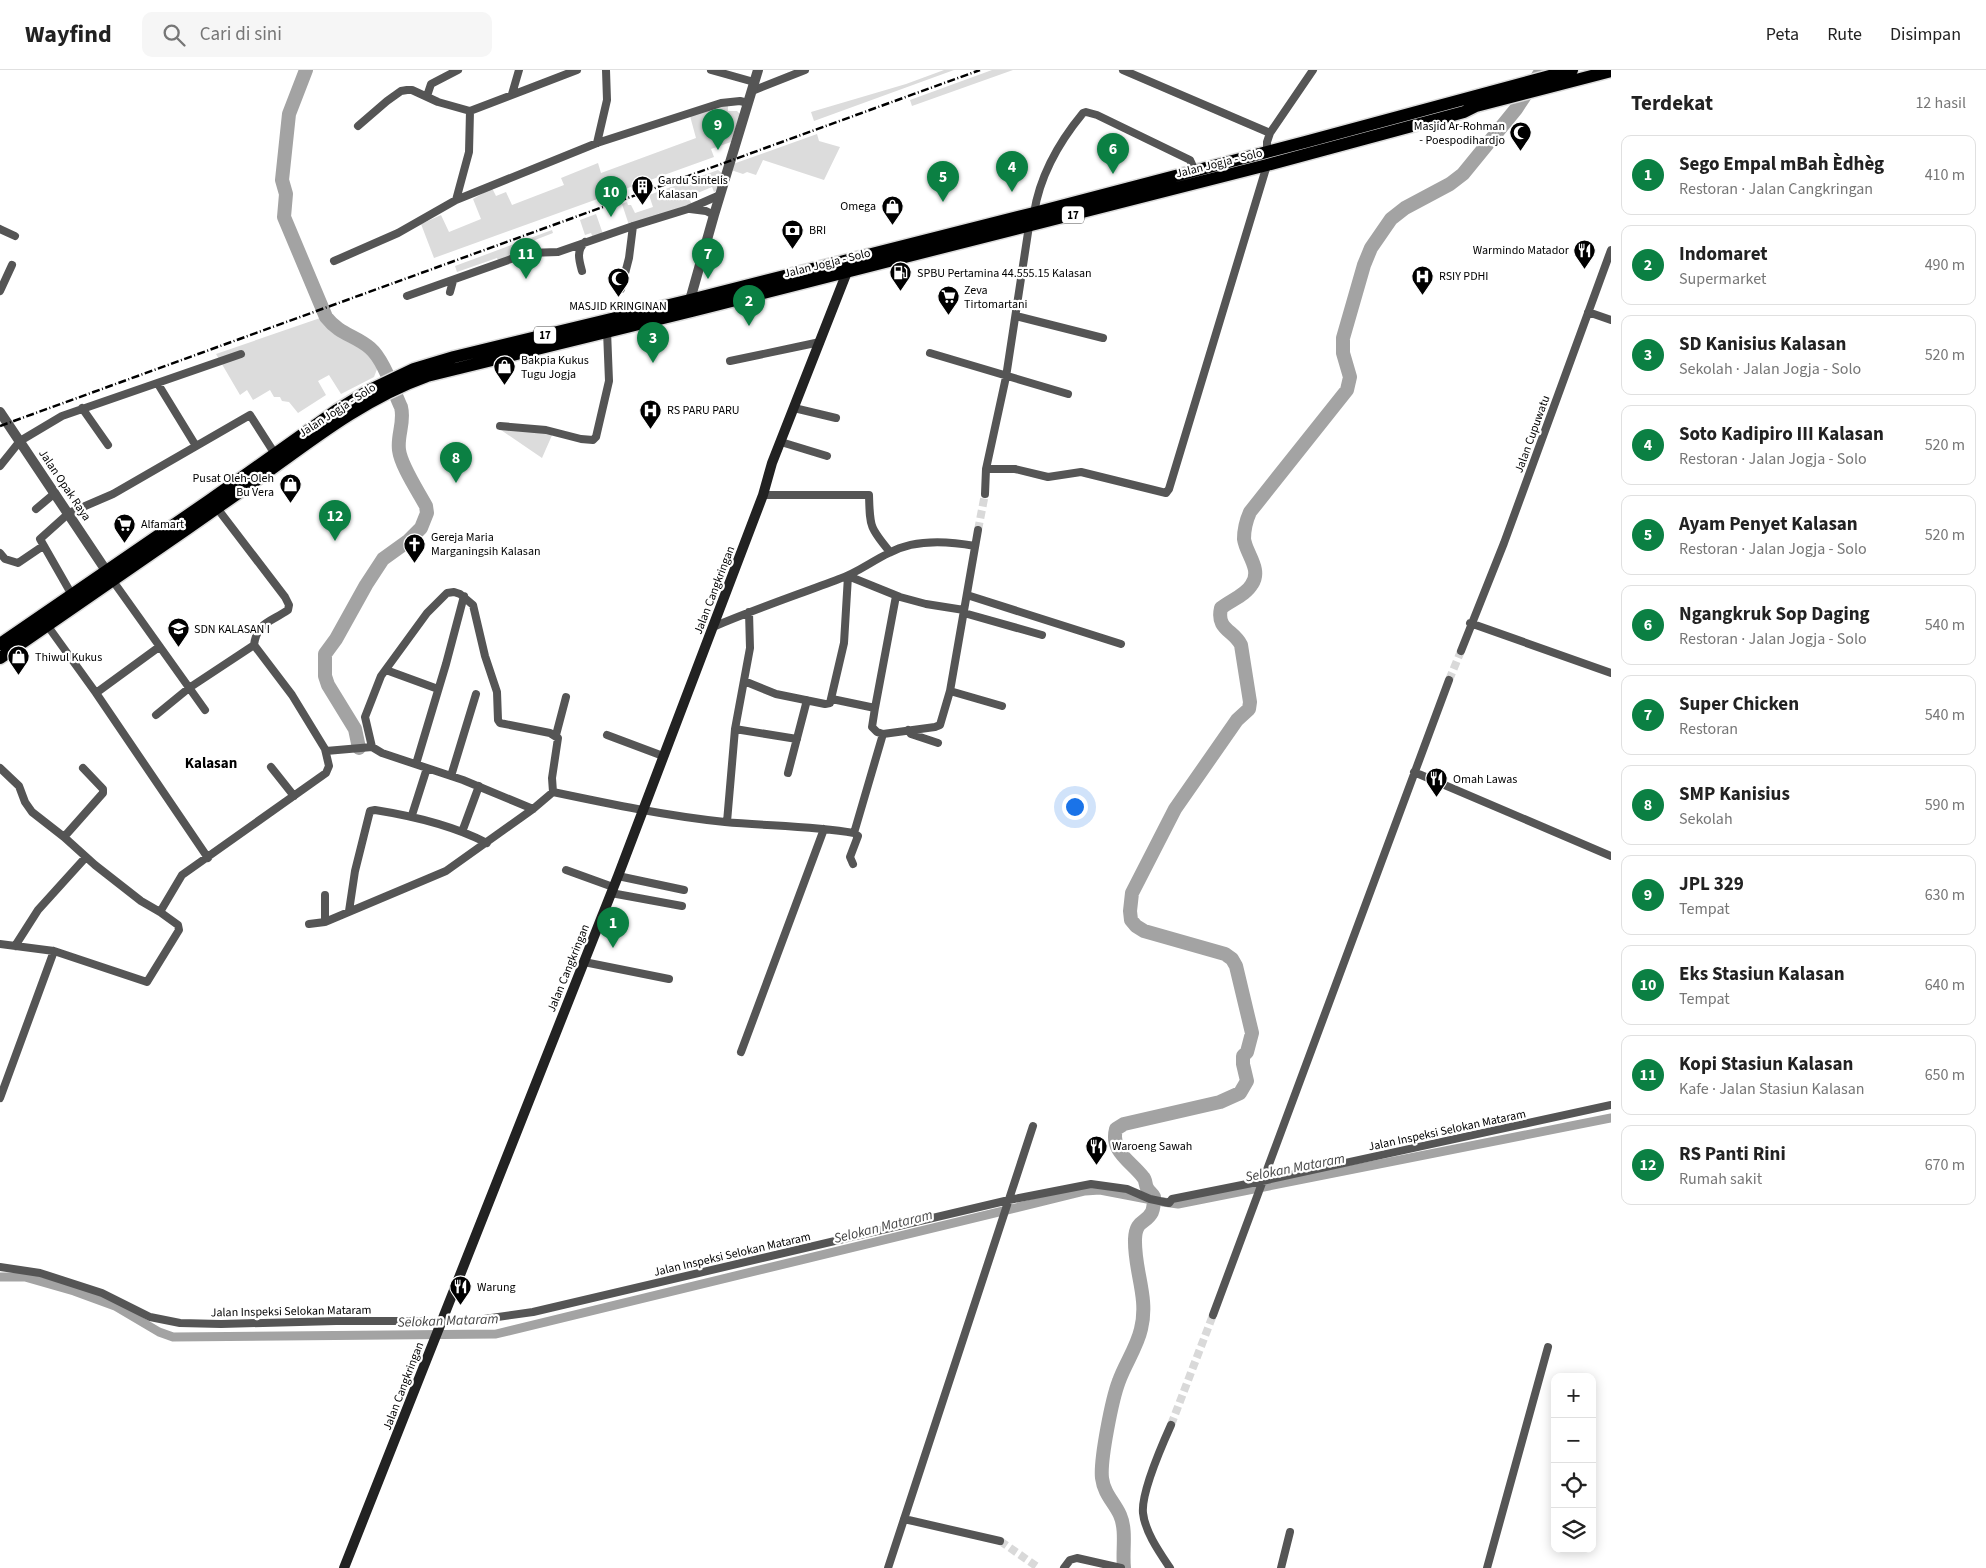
<!DOCTYPE html>
<html lang="id">
<meta charset="utf-8">
<style>
:root{--surface:#fff;--page:#f6f6f6;--text:#222;--muted:#767676;--line:#e0e0e0;--accent:#0b8043}
body{margin:0;font-family:"Source Sans 3",sans-serif;background:var(--page);color:var(--text)}
.controls{position:absolute;right:15px;bottom:15px;display:grid;overflow:hidden;border-radius:10px;box-shadow:0 2px 12px #0003}
.controls button{width:45px;height:45px;display:grid;place-items:center;padding:0;border:0;border-bottom:1px solid var(--line);background:var(--surface);color:var(--text);font:25px sans-serif}
.you{position:absolute;left:1074px;top:736px;width:18px;height:18px;margin:-12px;border:4px solid #fff;border-radius:50%;background:#1a73e8;box-shadow:0 0 0 8px #1a73e833}
.badge{display:grid;place-items:center;width:32px;height:32px;border-radius:50%;background:var(--accent);color:#fff;font-size:16px;font-weight:700}
.pin{position:absolute;translate:-50% -41px;filter:drop-shadow(0 1px 2px #0008)}
.pin::after{content:'';position:absolute;top:26px;width:18px;height:15px;background:inherit;clip-path:polygon(0 0,100% 0,50% 100%)}
.list{margin:0;padding:0;list-style:none}
h2{display:flex;justify-content:space-between;align-items:center;height:65px;margin:0;padding:0 20px;font-size:21px}
h2 small{font-size:16px;font-weight:400;color:var(--muted)}
.list li{display:grid;grid-template-columns:32px 1fr auto;gap:15px;align-items:center;box-sizing:border-box;height:80px;margin:0 10px 10px;padding:0 10px;border:1px solid var(--line);border-radius:10px}
.list b{display:block;font-size:19px;white-space:nowrap}
.list p{margin:0;font-size:16px;white-space:nowrap;color:var(--muted)}
.list em{font-size:16px;font-style:normal;color:var(--muted)}
.icon{flex:none;width:28px;height:28px;fill:none;stroke:currentColor;stroke-width:2;stroke-linecap:round;stroke-linejoin:round}
.map{position:relative;flex:none;width:1611px;height:1498px;overflow:hidden}
header{display:flex;align-items:center;gap:30px;box-sizing:border-box;height:70px;padding:0 25px;background:var(--surface);border-bottom:1px solid var(--line)}
header strong{font-size:24px}
nav{display:flex;gap:28px;margin-inline-start:auto;font-size:18px}
.search{width:350px;height:45px;background:var(--page);display:flex;align-items:center;gap:12px;box-sizing:border-box;padding:0 18px;border-radius:10px;color:var(--muted);font-size:19px}
main{display:flex}
aside{flex:1;background:var(--surface)}
.map>svg:first-child{display:block}
</style>
<header>
<strong>Wayfind</strong>
<div class="search"><svg class="icon" aria-label="search" viewBox="0 0 24 24"><circle cx="10" cy="10" r="6"/><path d="M15 15l6 6"/></svg>Cari di sini</div>
<nav><a>Peta</a><a>Rute</a><a>Disimpan</a></nav>
</header>
<main>
<div class="map">
<svg width="1611" height="1498" viewBox="0 0 1611 1498">
<rect width="100%" height="100%" fill="#fff"/>
<path fill="#dcdcdc" d="M944,0H954L814,51L811,42L906,14Z
M992,0H1013L912,36L910,30Z
M726,34L728,36V41H737L740,44L731,72L711,79L714,87L434,188L421,154L441,145L449,162L481,149L473,129L492,118L496,126L506,122L512,135L564,115L561,108L598,93L601,103L696,68L690,46Z
M817,64L819,71L840,77L824,110L763,90L756,105L747,102L743,104L731,100L733,94Z
M718,100L723,104L718,120L714,122L712,117L688,127L692,134L629,155L622,134L627,132L628,135H631L635,143L653,137L649,125Z
M596,144L603,164L593,168L591,163L585,165L580,150Z
M552,160L553,163L512,179L514,186L499,192L497,188L457,202L455,196Z
M326,246L333,248L339,258L376,289L379,294L374,307L341,324L329,305L318,311L326,325L298,343L289,332L282,331L280,327H274L270,320L253,330L247,320L240,325L216,284Z
M501,360L553,363L542,388Z"/>
<g fill="none" stroke-linecap="round" stroke-linejoin="round">
<path stroke="#a3a3a3" stroke-width="9" d="M1163,1132L1178,1134L1611,1048
M0,1207H25L74,1221L115,1236L159,1262L173,1267L496,1264L1085,1121L1100,1120L1147,1129"/>
<path stroke="#a3a3a3" stroke-width="14" d="M306,0L289,44L282,110L286,124L284,147L326,247C340,265 355,265 370,278C384,290 393,320 401,337C405,352 397,365 399,380C401,396 418,421 426,436L427,443L421,458L408,471L383,489L366,515L336,569L325,584V606L328,615L355,659L359,678
M1124,1498C1122,1481 1127,1461 1120,1445C1114,1432 1104,1424 1102,1408C1100,1390 1112,1329 1119,1311C1125,1294 1137,1277 1141,1259C1149,1227 1134,1201 1135,1169C1136,1149 1146,1154 1152,1142C1154,1137 1154,1131 1154,1127C1152,1123 1149,1122 1147,1118C1145,1114 1146,1110 1143,1107C1131,1091 1110,1082 1116,1059L1124,1054L1220,1032L1240,1023L1247,1011L1243,994V986L1247,982L1252,963L1236,896L1232,889L1225,884L1144,861L1136,856L1131,850L1130,841L1132,823L1175,739L1237,650L1249,639L1250,632L1241,575C1234,560 1216,560 1221,538C1231,530 1246,525 1252,514C1262,499 1246,484 1244,469C1244,459 1246,451 1250,442L1347,320L1350,307L1343,283V268L1364,195L1371,178L1391,149L1405,138L1450,114L1463,104L1516,39L1542,0"/>
<path stroke="#d9d9d9" stroke-width="8" stroke-dasharray="8 4" stroke-linecap="butt" d="M978,460L985,424
M1449,610L1461,581
M1171,1355L1213,1245
M1000,1471L1039,1498"/>
<defs>
<path id="trunk" d="M0,574L210,430L337,340L368,321L414,299L454,287L690,230L1034,143L1305,72L1572,0
M0,588C81,532 163,476 244,419C302,378 359,330 427,306L692,241L1267,95L1464,42L1476,36L1611,1"/>
</defs>
<use href="#trunk" stroke="#dbdbdb" stroke-width="15"/>
<path stroke="#555" stroke-width="8" d="M711,0L754,12
M1123,0L1270,63
M752,21L805,0
M512,24L519,0
M427,26L431,14L458,0
M358,56L387,31L401,21L407,20H412L438,32L470,41L577,0
M597,73L607,30L606,0
M1267,82V72L1270,63L1313,0
M456,130L469,82L470,41
M690,139L706,141L714,145
M1034,143C1040,105 1059,72 1083,43L1086,42L1097,45L1190,90L1195,101
M0,159L15,166
M334,191L398,163L456,130L597,73L721,33L740,31L748,33
M582,201C579,190 576,181 585,172
M621,219L629,188L633,156
M0,221L12,195
M450,222L453,211
M407,226L528,183L558,182L633,156L688,139L720,125
M1588,242L1611,250
M1016,246L1103,268
M930,283L1068,324
M730,291L820,272
M158,314L196,376
M82,338L108,375
M794,338L836,348
M500,356L546,360L581,369L593,370L596,367L609,311L607,261
M781,372L827,386
M0,396L20,371L62,346L241,284
M986,399H1015L1048,407L1081,402L1166,423L1169,419L1267,95
M985,424L986,399L1006,307L1029,156
M763,425H869C870,456 869,457 890,482
M36,439L55,423
M0,483L5,489L18,493L43,476
M848,506L900,527L926,534L964,540
M113,511L205,640
M72,525L40,469L69,443L113,424L250,345L275,384
M967,525L1121,574
M964,543L1042,565
M1470,553L1611,603
M47,555L96,623L208,788
M713,557C755,539 797,525 839,509C857,503 872,491 889,483C914,469 948,471 975,476
M1461,581L1504,473L1611,180
M386,600L438,619
M744,611L776,624L825,634L830,633L844,573L848,506
M950,621L1002,636
M96,623L159,577
M832,629L875,638L872,657L877,662L883,664L935,657L940,655L950,621L978,460
M875,638L896,526
M156,645L189,618L254,575
M735,659L797,669
M908,660L911,664L938,673
M556,665L566,627
M607,665L663,686
M372,677L365,647L381,606L427,543L447,523L454,522L460,524L473,535L485,586L497,622L498,650L500,653L550,663L558,668L552,708L553,722
M326,681L372,677L382,683L463,710L533,739
M416,694L446,594L464,526
M271,697L294,726
M0,698L19,716L25,732L32,742L64,767L95,795L141,831L160,842
M1414,702L1611,786
M788,703L807,630
M451,706L476,624
M553,722C610,734 667,746 725,752C768,756 812,756 854,763
M412,745L427,698
M727,752L735,659L750,578L749,542
M462,762L479,716
M64,767L103,723V719L83,698
M853,794L850,787L858,766L854,763L883,664
M566,800L613,817
M618,806L684,820
M611,823L682,836
M349,841L355,801L370,741L375,740C413,746 452,755 487,773
M325,852V825
M309,854L325,852L446,801L533,739L553,722
M0,874L54,881L147,912L179,860L178,855L160,842L182,805L326,703L329,696L325,679L292,625L254,575C257,552 271,552 288,540L289,535L285,527L217,438
M15,876L38,840L86,787
M584,892L669,909
M741,982L824,759
M0,1028L54,881
M0,1197L40,1203L102,1223L150,1247L180,1253L221,1254L336,1251H470L533,1242L1009,1130L1091,1114L1127,1119L1150,1129L1169,1133L1172,1129L1262,1111L1611,1035
M1213,1245L1449,610
M904,1449L1000,1471
M888,1498L1033,1056
M1064,1498L1070,1490L1077,1488L1121,1498
M1170,1498C1160,1483 1145,1462 1143,1443C1141,1423 1162,1375 1171,1355
M1281,1498L1290,1462
M1487,1498L1548,1277"/>
<path stroke="#555" stroke-width="10" d="M691,236L690,230L714,145L758,0
M0,342L107,502"/>
<path stroke="#222" stroke-width="10" d="M344,1498L618,806L763,425L772,393L847,202L846,196"/>
<use href="#trunk" stroke="#000" stroke-width="12"/>
<path stroke="#000" stroke-width="2.5" stroke-dasharray="8 2.5 1 2.5" stroke-linecap="butt" d="M0,356L980,0"/>
</g>
<defs>
<symbol id="mosque-pin" viewBox="-11 -11 22 30"><path d="M0 17L-7.5 6A9.5 9.5 0 1 1 7.5 6Z" fill="#000" stroke="#fff"/><path d="M3.5-4.9A6 6 0 1 0 3.5 4.9A5 5 0 1 1 3.5-4.9Z" fill="#fff"/></symbol>
<symbol id="building-pin" viewBox="-11 -11 22 30"><path d="M0 17L-7.5 6A9.5 9.5 0 1 1 7.5 6Z" fill="#000" stroke="#fff"/><path d="M-4-6H4V6H1V3H-1V6H-4ZM-2.5-4.3h1.7v1.8h-1.7ZM.8-4.3h1.7v1.8H.8ZM-2.5-1h1.7V.8h-1.7ZM.8-1h1.7V.8H.8Z" fill="#fff"/></symbol>
<symbol id="shop-pin" viewBox="-11 -11 22 30"><path d="M0 17L-7.5 6A9.5 9.5 0 1 1 7.5 6Z" fill="#000" stroke="#fff"/><path d="M-5-2.5h2.3a2.7 3.5 0 0 1 5.4 0H5L5.5 6h-11ZM-1.5-2.5h3a1.5 2.3 0 0 0-3 0Z" fill="#fff"/></symbol>
<symbol id="bank-pin" viewBox="-11 -11 22 30"><path d="M0 17L-7.5 6A9.5 9.5 0 1 1 7.5 6Z" fill="#000" stroke="#fff"/><path d="M-6-4H6V4H-6ZM0-2.3a2.3 2.3 0 1 0 0 4.6a2.3 2.3 0 1 0 0-4.6Z" fill="#fff"/></symbol>
<symbol id="restaurant-pin" viewBox="-11 -11 22 30"><path d="M0 17L-7.5 6A9.5 9.5 0 1 1 7.5 6Z" fill="#000" stroke="#fff"/><path d="M-5-6h1v4h1v-4h1v4h1v-4h1v5L-1.5 .5V6h-2V.5L-5-1ZM5-6V6H3V1.5H1.5Q1.5-4 5-6Z" fill="#fff"/></symbol>
<symbol id="fuel-pin" viewBox="-11 -11 22 30"><path d="M0 17L-7.5 6A9.5 9.5 0 1 1 7.5 6Z" fill="#000" stroke="#fff"/><path d="M-5.5-6h7V0h2V4h1.3V-2.5L3-4.5l.8-.8L6-3V5H2.5V1h-1V6h-7ZM-4.2-4.7v3.2H.2V-4.7Z" fill="#fff"/></symbol>
<symbol id="hospital-pin" viewBox="-11 -11 22 30"><path d="M0 17L-7.5 6A9.5 9.5 0 1 1 7.5 6Z" fill="#000" stroke="#fff"/><path d="M-5-5h3v3.5h4V-5h3V5h-3V1.5h-4V5h-3Z" fill="#fff"/></symbol>
<symbol id="supermarket-pin" viewBox="-11 -11 22 30"><path d="M0 17L-7.5 6A9.5 9.5 0 1 1 7.5 6Z" fill="#000" stroke="#fff"/><path d="M-6-5.5h2.5l.6 2H6L4.5 2H-2.5L-4.4-4H-6ZM-1.5 3.2a1.3 1.3 0 1 0 .1 0ZM3 3.2a1.3 1.3 0 1 0 .1 0Z" fill="#fff"/></symbol>
<symbol id="church-pin" viewBox="-11 -11 22 30"><path d="M0 17L-7.5 6A9.5 9.5 0 1 1 7.5 6Z" fill="#000" stroke="#fff"/><path d="M-1.2-6h2.4v3.5h3.3v2.4h-3.3V6h-2.4V-.1h-3.3v-2.4h3.3Z" fill="#fff"/></symbol>
<symbol id="school-pin" viewBox="-11 -11 22 30"><path d="M0 17L-7.5 6A9.5 9.5 0 1 1 7.5 6Z" fill="#000" stroke="#fff"/><path d="M0-5L7-2L0 1L-7-2ZM-4 1L0 2.5L4 1V4Q0 6-4 4Z" fill="#fff"/></symbol>
</defs>
<g fill-rule="evenodd">
<use href="#mosque-pin" x="1508" y="50" width="25" height="34"/>
<use href="#building-pin" x="630" y="104" width="25" height="34"/>
<use href="#shop-pin" x="880" y="124" width="25" height="34"/>
<use href="#bank-pin" x="780" y="148" width="25" height="34"/>
<use href="#restaurant-pin" x="1572" y="168" width="25" height="34"/>
<use href="#fuel-pin" x="888" y="190" width="25" height="34"/>
<use href="#hospital-pin" x="1410" y="194" width="25" height="34"/>
<use href="#mosque-pin" x="606" y="196" width="25" height="34"/>
<use href="#supermarket-pin" x="936" y="214" width="25" height="34"/>
<use href="#shop-pin" x="492" y="284" width="25" height="34"/>
<use href="#hospital-pin" x="638" y="328" width="25" height="34"/>
<use href="#shop-pin" x="278" y="402" width="25" height="34"/>
<use href="#supermarket-pin" x="112" y="442" width="25" height="34"/>
<use href="#church-pin" x="402" y="462" width="25" height="34"/>
<use href="#school-pin" x="166" y="546" width="25" height="34"/>
<use href="#shop-pin" x="6" y="574" width="25" height="34"/>
<use href="#restaurant-pin" x="1424" y="696" width="25" height="34"/>
<use href="#restaurant-pin" x="1084" y="1064" width="25" height="34"/>
<use href="#restaurant-pin" x="448" y="1204" width="25" height="34"/>
</g>
<g text-anchor="middle" stroke-width="4.5" stroke-linejoin="round" paint-order="stroke">
<g fill="#fff" stroke="#4c4c4c" stroke-width="1">
<rect x="1062" y="136.5" width="22" height="17" rx="4"/>
<rect x="534" y="256.5" width="22" height="17" rx="4"/>
</g>
<g font-size="11" font-weight="bold" fill="#000">
<text x="1073" y="149">17</text>
<text x="545" y="269">17</text>
</g>
<g font-size="12" fill="#000" stroke="#fff" text-anchor="start">
<text x="1505" y="60" text-anchor="end">Masjid Ar-Rohman<tspan x="1505" dy="14">- Poespodihardjo</tspan></text>
<text x="658" y="114">Gardu Sintelis<tspan x="658" dy="14">Kalasan</tspan></text>
<text x="876" y="140" text-anchor="end">Omega</text>
<text x="809" y="164">BRI</text>
<text x="1569" y="184" text-anchor="end">Warmindo Matador</text>
<text x="917" y="207">SPBU Pertamina 44.555.15 Kalasan</text>
<text x="1439" y="210">RSIY PDHI</text>
<text x="964" y="224">Zeva<tspan x="964" dy="14">Tirtomartani</tspan></text>
<text x="618" y="240" text-anchor="middle">MASJID KRINGINAN</text>
<text x="521" y="294">Bakpia Kukus<tspan x="521" dy="14">Tugu Jogja</tspan></text>
<text x="667" y="344">RS PARU PARU</text>
<text x="274" y="412" text-anchor="end">Pusat Oleh-Oleh<tspan x="274" dy="14">Bu Vera</tspan></text>
<text x="141" y="458">Alfamart</text>
<text x="431" y="471">Gereja Maria<tspan x="431" dy="14">Marganingsih Kalasan</tspan></text>
<text x="194" y="563">SDN KALASAN I</text>
<text x="35" y="591">Thiwul Kukus</text>
<text x="1453" y="713">Omah Lawas</text>
<text x="1112" y="1080">Waroeng Sawah</text>
<text x="477" y="1221">Warung</text>
</g>
<g font-size="12" fill="#000" stroke="#fff">
<text transform="translate(1219 93) rotate(-14)" y="4">Jalan Jogja - Solo</text>
<text transform="translate(827 193) rotate(-14)" y="4">Jalan Jogja - Solo</text>
<text transform="translate(337 340) rotate(-33)" y="4">Jalan Jogja - Solo</text>
<text transform="translate(1532 364) rotate(-70)" y="4">Jalan Cupuwatu</text>
<text transform="translate(65 415) rotate(56)" y="4">Jalan Opak Raya</text>
<text transform="translate(714 520) rotate(-69)" y="4">Jalan Cangkringan</text>
<text transform="translate(568 898) rotate(-68)" y="4">Jalan Cangkringan</text>
<text transform="translate(1447 1060) rotate(-12)" y="4">Jalan Inspeksi Selokan Mataram</text>
<text transform="translate(732 1184) rotate(-13)" y="4">Jalan Inspeksi Selokan Mataram</text>
<text transform="translate(291 1241) rotate(-1)" y="4">Jalan Inspeksi Selokan Mataram</text>
<text transform="translate(403 1316) rotate(-69)" y="4">Jalan Cangkringan</text>
</g>
<g font-size="14" font-style="italic" fill="#444" stroke="#fff">
<text transform="translate(1295 1097) rotate(-11)" y="5">Selokan Mataram</text>
<text transform="translate(883 1156) rotate(-14)" y="5">Selokan Mataram</text>
<text transform="translate(448 1250) rotate(-2)" y="5">Selokan Mataram</text>
</g>
<g font-size="15" font-weight="bold" fill="#000" stroke="#fff">
<text x="211" y="698">Kalasan</text>
</g>
</g>
</svg>
<div class="controls">
<button>+</button>
<button>−</button>
<button><svg class="icon" aria-label="locate" viewBox="0 0 24 24"><circle cx="12" cy="12" r="6"/><path d="M12 2v4M12 18v4M2 12h4M18 12h4"/></svg></button>
<button><svg class="icon" aria-label="layers" viewBox="0 0 24 24"><path d="M12 4l9 5-9 5-9-5zM3 14l9 5 9-5"/></svg></button>
</div>
<div class="you"></div>
<div class="pin badge" style="left:613px;top:878px">1</div>
<div class="pin badge" style="left:749px;top:256px">2</div>
<div class="pin badge" style="left:653px;top:293px">3</div>
<div class="pin badge" style="left:1012px;top:122px">4</div>
<div class="pin badge" style="left:943px;top:132px">5</div>
<div class="pin badge" style="left:1113px;top:104px">6</div>
<div class="pin badge" style="left:708px;top:209px">7</div>
<div class="pin badge" style="left:456px;top:413px">8</div>
<div class="pin badge" style="left:718px;top:80px">9</div>
<div class="pin badge" style="left:611px;top:147px">10</div>
<div class="pin badge" style="left:526px;top:209px">11</div>
<div class="pin badge" style="left:335px;top:471px">12</div>
</div>
<aside>
<h2>Terdekat<small>12 hasil</small></h2>
<ul class="list">
<li><span class="badge">1</span><div><b>Sego Empal mBah Èdhèg</b><p>Restoran · Jalan Cangkringan</p></div><em>410 m</em></li>
<li><span class="badge">2</span><div><b>Indomaret</b><p>Supermarket</p></div><em>490 m</em></li>
<li><span class="badge">3</span><div><b>SD Kanisius Kalasan</b><p>Sekolah · Jalan Jogja - Solo</p></div><em>520 m</em></li>
<li><span class="badge">4</span><div><b>Soto Kadipiro III Kalasan</b><p>Restoran · Jalan Jogja - Solo</p></div><em>520 m</em></li>
<li><span class="badge">5</span><div><b>Ayam Penyet Kalasan</b><p>Restoran · Jalan Jogja - Solo</p></div><em>520 m</em></li>
<li><span class="badge">6</span><div><b>Ngangkruk Sop Daging</b><p>Restoran · Jalan Jogja - Solo</p></div><em>540 m</em></li>
<li><span class="badge">7</span><div><b>Super Chicken</b><p>Restoran</p></div><em>540 m</em></li>
<li><span class="badge">8</span><div><b>SMP Kanisius</b><p>Sekolah</p></div><em>590 m</em></li>
<li><span class="badge">9</span><div><b>JPL 329</b><p>Tempat</p></div><em>630 m</em></li>
<li><span class="badge">10</span><div><b>Eks Stasiun Kalasan</b><p>Tempat</p></div><em>640 m</em></li>
<li><span class="badge">11</span><div><b>Kopi Stasiun Kalasan</b><p>Kafe · Jalan Stasiun Kalasan</p></div><em>650 m</em></li>
<li><span class="badge">12</span><div><b>RS Panti Rini</b><p>Rumah sakit</p></div><em>670 m</em></li>
</ul>
</aside>
</main>
